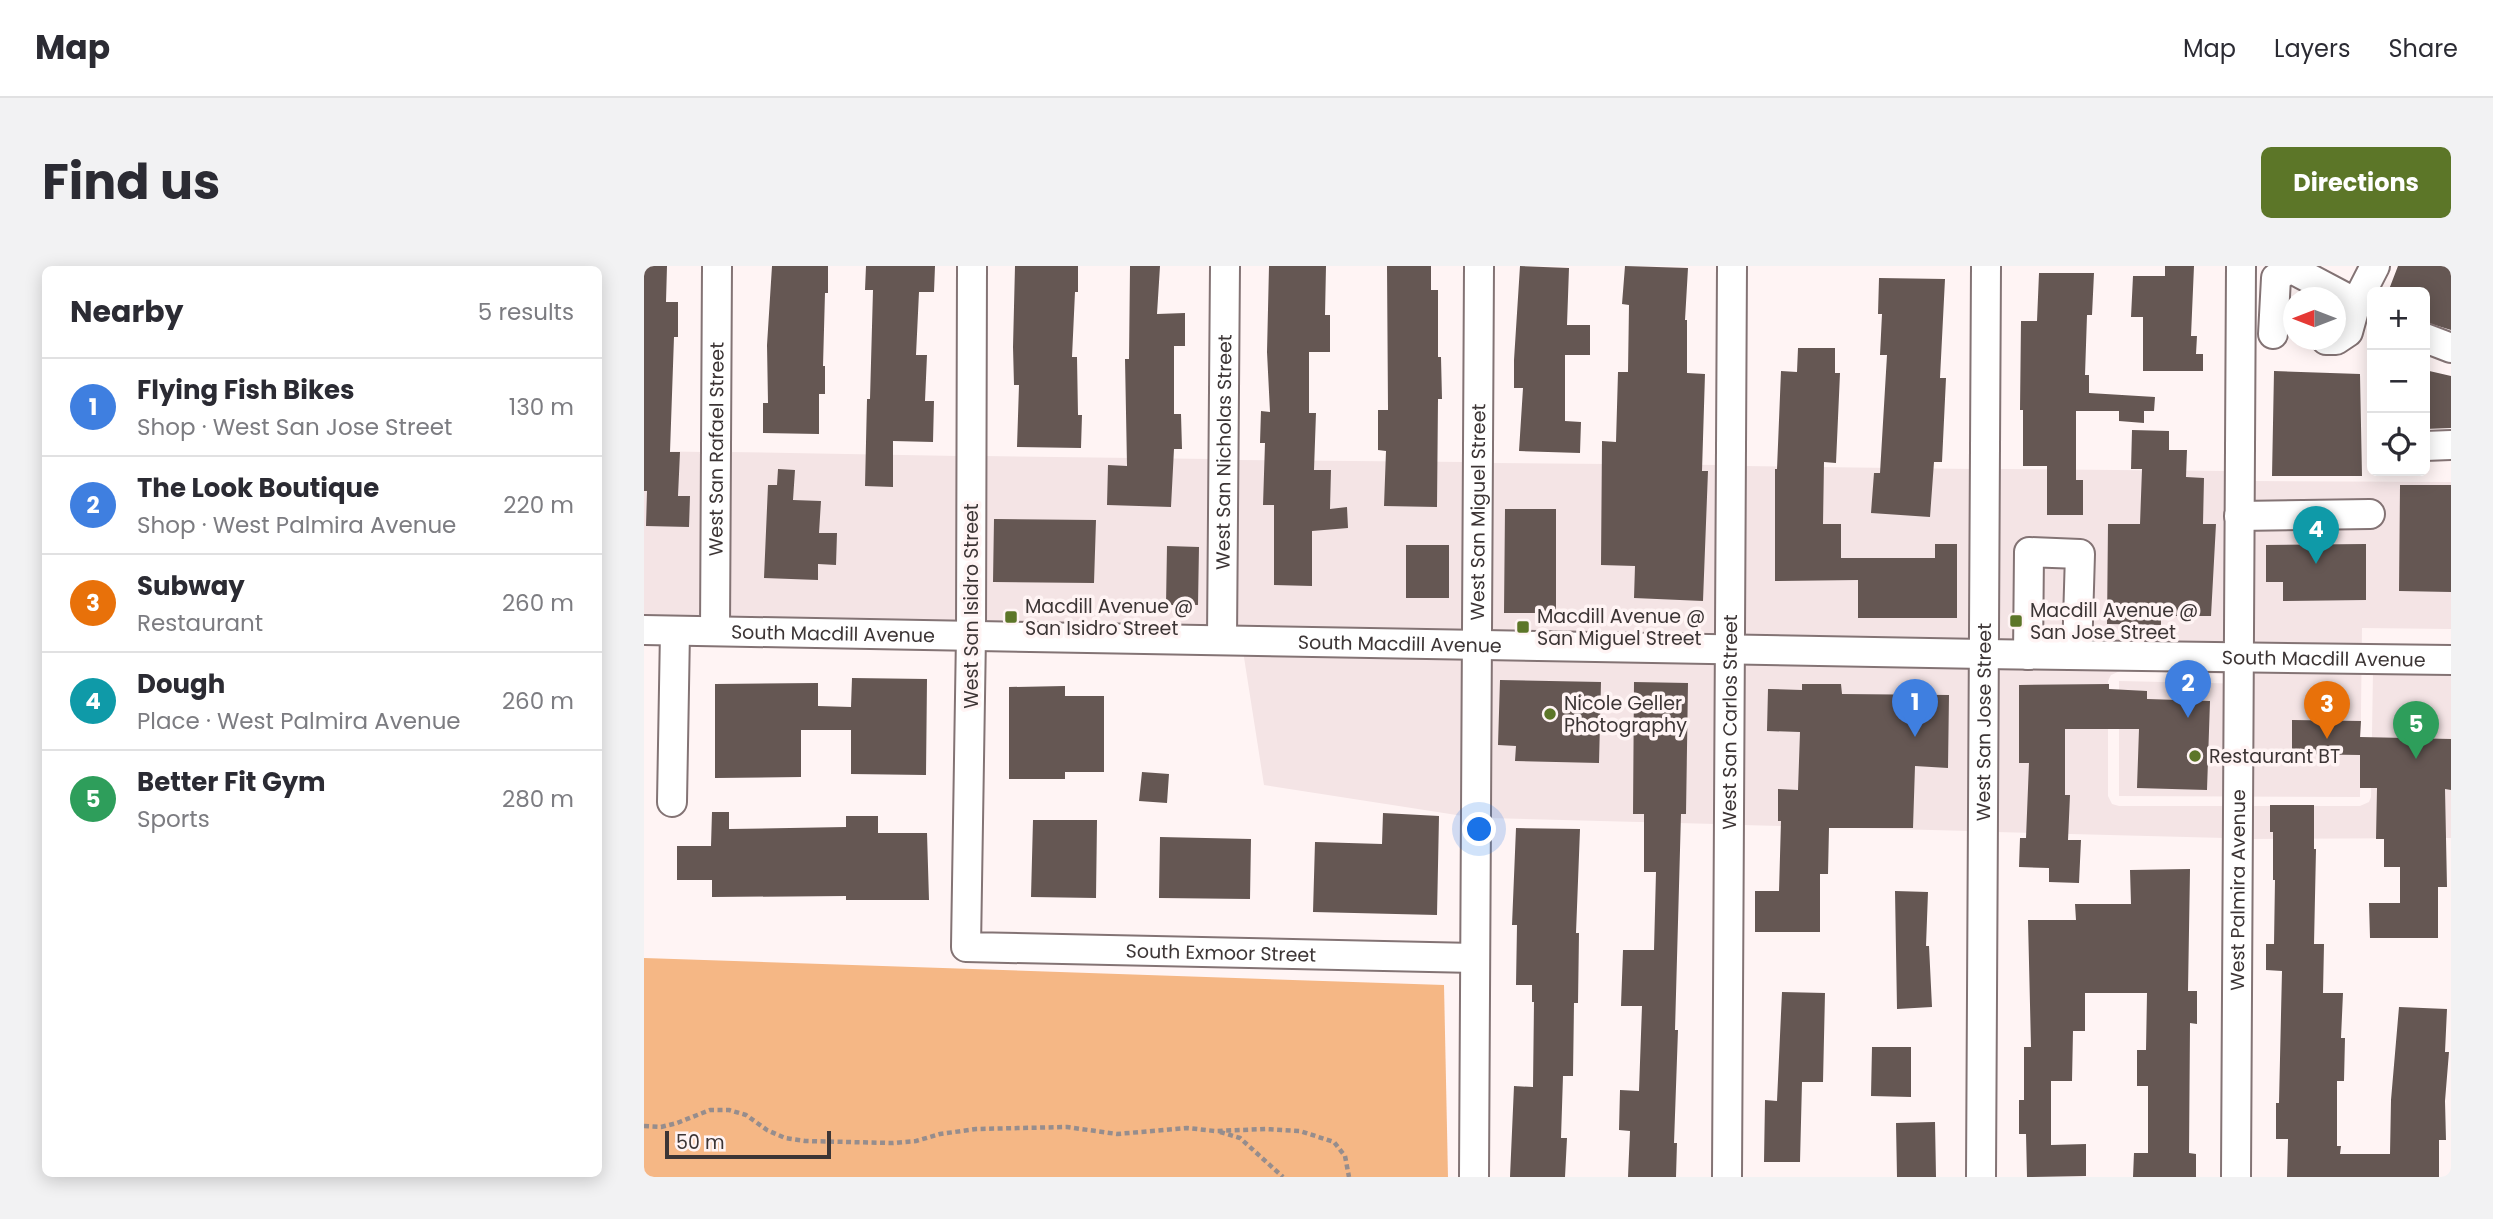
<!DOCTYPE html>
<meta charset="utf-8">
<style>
:root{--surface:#fff;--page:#f2f2f3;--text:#2b2b33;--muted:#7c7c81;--line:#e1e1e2;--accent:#5c7628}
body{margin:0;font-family:Poppins,sans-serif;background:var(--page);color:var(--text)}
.controls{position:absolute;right:21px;top:21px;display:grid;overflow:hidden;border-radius:10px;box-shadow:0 4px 18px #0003}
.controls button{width:63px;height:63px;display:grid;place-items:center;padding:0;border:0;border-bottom:2px solid var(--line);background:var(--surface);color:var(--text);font:35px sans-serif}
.compass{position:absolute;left:1639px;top:21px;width:63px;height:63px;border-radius:50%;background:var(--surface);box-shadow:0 4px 18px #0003;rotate:270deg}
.scale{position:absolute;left:21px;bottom:18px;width:166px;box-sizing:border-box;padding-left:7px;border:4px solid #3c3535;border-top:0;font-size:19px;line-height:24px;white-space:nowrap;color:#3c3535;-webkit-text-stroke:5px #fff4f4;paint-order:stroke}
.you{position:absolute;left:836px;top:564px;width:24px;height:24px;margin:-18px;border:5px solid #fff;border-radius:50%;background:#1a73e8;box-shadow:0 0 0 10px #1a73e833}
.badge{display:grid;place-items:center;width:46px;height:46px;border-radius:50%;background:var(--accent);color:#fff;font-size:23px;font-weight:700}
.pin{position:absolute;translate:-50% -58px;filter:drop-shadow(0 2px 4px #0008)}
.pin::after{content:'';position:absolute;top:37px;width:24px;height:21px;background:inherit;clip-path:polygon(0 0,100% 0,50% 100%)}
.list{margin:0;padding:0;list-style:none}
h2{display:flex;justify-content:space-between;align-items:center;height:91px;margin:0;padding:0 28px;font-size:30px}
h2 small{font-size:23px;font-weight:400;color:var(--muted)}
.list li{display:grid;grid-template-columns:46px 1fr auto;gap:21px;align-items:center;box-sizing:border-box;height:98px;padding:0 28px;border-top:2px solid var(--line)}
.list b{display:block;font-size:26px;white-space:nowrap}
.list p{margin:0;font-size:23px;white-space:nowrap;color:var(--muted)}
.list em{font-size:23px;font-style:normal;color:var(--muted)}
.icon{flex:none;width:38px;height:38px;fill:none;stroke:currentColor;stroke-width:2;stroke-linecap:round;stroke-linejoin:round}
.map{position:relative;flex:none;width:1807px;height:911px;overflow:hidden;border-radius:10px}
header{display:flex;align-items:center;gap:42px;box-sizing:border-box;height:98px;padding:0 35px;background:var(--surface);border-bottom:2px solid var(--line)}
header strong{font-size:33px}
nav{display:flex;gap:38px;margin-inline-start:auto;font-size:24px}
.intro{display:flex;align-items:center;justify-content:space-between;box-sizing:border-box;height:168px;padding:0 42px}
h1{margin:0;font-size:49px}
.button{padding:18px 32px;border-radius:10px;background:var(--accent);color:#fff;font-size:24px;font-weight:700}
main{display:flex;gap:42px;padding:0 42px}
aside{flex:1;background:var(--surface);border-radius:10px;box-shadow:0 4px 18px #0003}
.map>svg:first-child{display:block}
</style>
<header>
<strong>Map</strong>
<nav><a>Map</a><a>Layers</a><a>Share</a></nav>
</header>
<div class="intro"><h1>Find us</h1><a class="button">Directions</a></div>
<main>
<aside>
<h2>Nearby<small>5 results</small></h2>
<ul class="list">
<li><span class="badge" style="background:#3f7fe0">1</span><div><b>Flying Fish Bikes</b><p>Shop · West San Jose Street</p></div><em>130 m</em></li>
<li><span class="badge" style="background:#3f7fe0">2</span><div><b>The Look Boutique</b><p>Shop · West Palmira Avenue</p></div><em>220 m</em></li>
<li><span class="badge" style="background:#e8710a">3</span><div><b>Subway</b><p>Restaurant</p></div><em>260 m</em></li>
<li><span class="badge" style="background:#0f9aa8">4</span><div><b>Dough</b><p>Place · West Palmira Avenue</p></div><em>260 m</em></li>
<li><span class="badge" style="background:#2e9e5b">5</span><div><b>Better Fit Gym</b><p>Sports</p></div><em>280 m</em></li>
</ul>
</aside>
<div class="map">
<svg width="1807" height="911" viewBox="0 0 1807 911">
<rect width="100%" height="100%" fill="#fff4f4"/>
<path fill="#f4e4e5" d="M0,185L59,186V353L0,352Z
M85,186L315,190L314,357L84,354Z
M341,190L567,193L565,361L340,357Z
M592,194L820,196L819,367L591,362Z
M846,197L1075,199L1074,371L845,367Z
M1100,200L1328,203L1327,376L1100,371Z
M1354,203L1583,205L1581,380L1353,377Z
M1609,215L1807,216V363L1718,362L1716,531L1475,530V415L1608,418Z
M599,385L819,389V550L620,519Z
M845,390L1074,394L1072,558L845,552Z
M1100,394L1327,399L1326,565L1098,559Z
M1353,400L1581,403V408L1476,405L1467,409L1464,415V530L1468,538L1475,540H1581V572L1352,566Z
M1729,405H1807V572L1607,573V540H1716L1725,536L1727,531Z"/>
<path fill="#f5b785" d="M0,692L800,719L804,911H0Z"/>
<path fill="#655753" d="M0,0H23L22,36H34V71H30L26,186H36L34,230H46L45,261L2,260L3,225H0Z
M128,0H184V27H181L179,100H181V128H175V168L119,167V137H124L123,79Z
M222,0H291L290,26H275L272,89H283L281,135H290L289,176L249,175V221L221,220L223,133H226L229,24H221Z
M371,0H434V26H431L428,91H433L434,149H438L437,182L373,181L375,119H370L369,81Z
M486,0H516L513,48L541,47V80H530V148H537L538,183H530L527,241L463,239L464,199L483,200L481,93H485Z
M625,0H682L681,49H686V86H665V147H672L670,204H687L686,243L703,241L704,262L668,265V320L630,319V239H619L621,177H616L617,145L626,146L623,86Z
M743,0H787V24H794V91H797L798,133H794L793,241L740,240L742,185L734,184V144H744Z
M876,0L925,2L923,59H946V89H921V155L937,156L936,187L875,185L879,122H870V94Z
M981,0L1044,2L1041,54H1043V107L1061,108L1058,205H1064L1059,335L990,332L991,300L957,299L958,175L972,176L974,106H984L985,39L978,38Z
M1521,0H1550L1547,70H1553L1552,88H1559V105H1499V51H1487L1489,10H1521Z
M1754,0H1807V64L1781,56V26H1744Z
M1395,7H1450L1448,49H1443L1441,109H1445V127L1511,131L1510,145H1500V157L1475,155V145H1432V214H1439V249H1403V200H1379V144H1376L1377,55H1393Z
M1235,12L1301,13L1296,112H1302L1298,196H1290L1286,251L1227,247L1230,207H1236L1243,89H1236L1238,48H1234Z
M1154,82H1191V107H1196L1192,197L1180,196L1179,258H1197V292H1291V278H1313V352H1214V314L1131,315V203H1133L1137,105L1153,106Z
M1781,104L1807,110V162L1781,163Z
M1630,105L1716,108L1718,210H1628Z
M1488,164L1525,165V184H1543L1542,211L1560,212L1559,258H1572L1567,350H1517V359L1463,358L1464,258H1496L1498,203H1487Z
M134,203L151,204L149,234L177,235L175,267H193L192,299L174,298V314L120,312L124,219H133Z
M1756,219H1807V326L1755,325Z
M861,243H912V347H860Z
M350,253L452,254L450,317L349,316Z
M1722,278V334L1639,335V316H1622V279Z
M762,279H805V332H762Z
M523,280L555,281L554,339H522Z
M208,412L283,413L282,509L207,508V464H157V511L71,512V418L174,417V440L207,441Z
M856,414L957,416L955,497L871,495L872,480L854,479Z
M990,416L1044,417L1042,548H1037L1031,764H1034L1030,877H1033L1032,911H984L986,865L975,864L976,824L995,825L998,740H977L979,684H1010L1012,606H1000V548H989Z
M1158,418H1197L1198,428L1305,429L1304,502L1271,500L1269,562H1185L1184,608H1176V666H1111V625H1135L1137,555H1134V523L1154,524L1156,466L1123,465L1124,423L1158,424Z
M1465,418V423L1503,425V433L1566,435L1563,524L1493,522L1495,463H1421V529H1426L1424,574H1437L1435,617L1405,616V602L1375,601L1376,572H1382L1385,497H1375V419Z
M421,420V430H460V506H421V513H365V421Z
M1648,454L1717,455L1716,471L1807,473V524L1801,523L1803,621H1794V672H1726L1725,637H1756V601H1740V573H1732L1733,522H1716V489L1648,488Z
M498,506L525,508L523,537L495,535Z
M1626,539H1670V583H1672L1670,678H1680L1679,727H1699L1697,772H1701L1700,815H1693V880H1697L1696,888H1746L1747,834L1755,741L1803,743L1801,786H1805L1801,835L1802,874H1795V911H1643L1644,873H1632V837H1635L1638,705L1622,704V678H1630L1631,614H1629V566H1626Z
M68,546H85V563L202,561V550H234V567H283L285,634H202V630L68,631V614H33V580H67Z
M739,547L795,550L793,649L669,646L671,576L738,578Z
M389,554H453L452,632L387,631Z
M872,562L936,563L932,667H935L934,737H930L929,810H919L917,872H923L921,911H866L870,820L889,821L890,736H888V719H872L873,659H868Z
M516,571L607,573L606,633L515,632Z
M1546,603L1544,725H1553V758L1546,757L1545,887L1552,888V911H1489L1490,887H1504V820H1493V784H1502L1503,727H1441V765H1429L1428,815H1407V879L1442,878V910L1383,911L1382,868H1375V834H1380V781H1387L1384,654H1432L1431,638H1487L1486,604Z
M1251,625L1284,626L1282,680H1285L1288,741L1253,743Z
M1138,726L1181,727L1179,816H1158L1156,896H1120L1121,834L1133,835Z
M1228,781H1267V831L1227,830Z
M1291,856L1292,911H1253L1252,857Z"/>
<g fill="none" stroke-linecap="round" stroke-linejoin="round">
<defs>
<g id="minor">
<path id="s1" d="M328,0L327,369L322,681L831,692"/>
<path d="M1629,68L1632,12L1646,2L1712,37L1731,0"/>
<path d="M1781,72L1807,82"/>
<path d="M1682,74H1692L1704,66L1712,37"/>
<path d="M1781,180L1807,179"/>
<path d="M1595,250L1726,248"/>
<path id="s2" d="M0,364L1340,388L1807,394"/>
<path id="s3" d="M71,365L73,0"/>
<path id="s4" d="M578,373L581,0"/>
<path d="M1384,389L1385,286L1436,288L1433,389"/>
<path d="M28,536L31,365"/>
<path id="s5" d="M830,911L835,0"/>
<path id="s6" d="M1083,911L1088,0"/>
<path id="s7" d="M1337,911L1342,0"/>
<path id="s8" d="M1592,911L1597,0"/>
</g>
</defs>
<use href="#minor" stroke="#837374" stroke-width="32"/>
<path stroke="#968d8d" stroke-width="4.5" stroke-dasharray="5 3.5" stroke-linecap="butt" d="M0,860L17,861L33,857L66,844H85L102,849L123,864L141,872L161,875L249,877L272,875L296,868L332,863L423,861L473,868L543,862L571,865L622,863L656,865L690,876L701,890L705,911
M576,866L596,872L639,911"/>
<use href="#minor" stroke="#fff" stroke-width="28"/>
</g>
<g fill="#5c7628" stroke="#fff4f4" stroke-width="2.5">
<rect x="360" y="344" width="14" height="14" rx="3.5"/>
<rect x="1365" y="348" width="14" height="14" rx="3.5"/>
<rect x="872" y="354" width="14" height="14" rx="3.5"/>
<circle cx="906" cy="448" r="7"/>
<circle cx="1551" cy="490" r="7"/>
</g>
<g text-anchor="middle" stroke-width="7" stroke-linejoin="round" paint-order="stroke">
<g font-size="19" fill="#3c3535" stroke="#fff4f4">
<text dy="7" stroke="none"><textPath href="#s3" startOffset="182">West San Rafael Street</textPath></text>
<text dy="7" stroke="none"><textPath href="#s4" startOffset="187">West San Nicholas Street</textPath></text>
<text dy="7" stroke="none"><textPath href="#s5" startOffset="665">West San Miguel Street</textPath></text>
<text transform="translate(327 340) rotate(-90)" y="7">West San Isidro Street</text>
<text dy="7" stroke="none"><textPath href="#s2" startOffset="189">South Macdill Avenue</textPath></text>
<text dy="7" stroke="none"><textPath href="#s2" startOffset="756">South Macdill Avenue</textPath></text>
<text dy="7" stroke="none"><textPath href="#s2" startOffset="1680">South Macdill Avenue</textPath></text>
<text dy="7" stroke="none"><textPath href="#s7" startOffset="455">West San Jose Street</textPath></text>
<text dy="7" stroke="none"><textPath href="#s6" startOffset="455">West San Carlos Street</textPath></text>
<text dy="7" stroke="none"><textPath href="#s8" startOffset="287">West Palmira Avenue</textPath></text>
<text dy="7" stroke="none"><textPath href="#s1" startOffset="936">South Exmoor Street</textPath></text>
</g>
<g font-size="19" fill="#3c3535" stroke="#fff4f4" text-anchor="start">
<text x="381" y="347">Macdill Avenue @<tspan x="381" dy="22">San Isidro Street</tspan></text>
<text x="1386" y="351">Macdill Avenue @<tspan x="1386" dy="22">San Jose Street</tspan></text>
<text x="893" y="357">Macdill Avenue @<tspan x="893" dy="22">San Miguel Street</tspan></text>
<text x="920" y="444">Nicole Geller<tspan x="920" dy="22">Photography</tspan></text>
<text x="1565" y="497">Restaurant BT</text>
</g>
</g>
</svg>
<div class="controls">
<button>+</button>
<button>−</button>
<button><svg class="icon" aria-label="locate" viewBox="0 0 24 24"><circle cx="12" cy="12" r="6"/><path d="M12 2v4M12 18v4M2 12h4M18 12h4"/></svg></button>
</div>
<svg class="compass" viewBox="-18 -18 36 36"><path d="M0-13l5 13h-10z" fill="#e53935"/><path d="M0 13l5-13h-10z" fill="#7c7c81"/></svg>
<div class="scale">50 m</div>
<div class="you"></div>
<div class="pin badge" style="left:1271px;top:471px;background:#3f7fe0">1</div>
<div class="pin badge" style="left:1544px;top:452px;background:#3f7fe0">2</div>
<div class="pin badge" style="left:1683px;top:473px;background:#e8710a">3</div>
<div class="pin badge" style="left:1672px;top:298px;background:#0f9aa8">4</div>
<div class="pin badge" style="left:1772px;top:493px;background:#2e9e5b">5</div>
</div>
</main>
